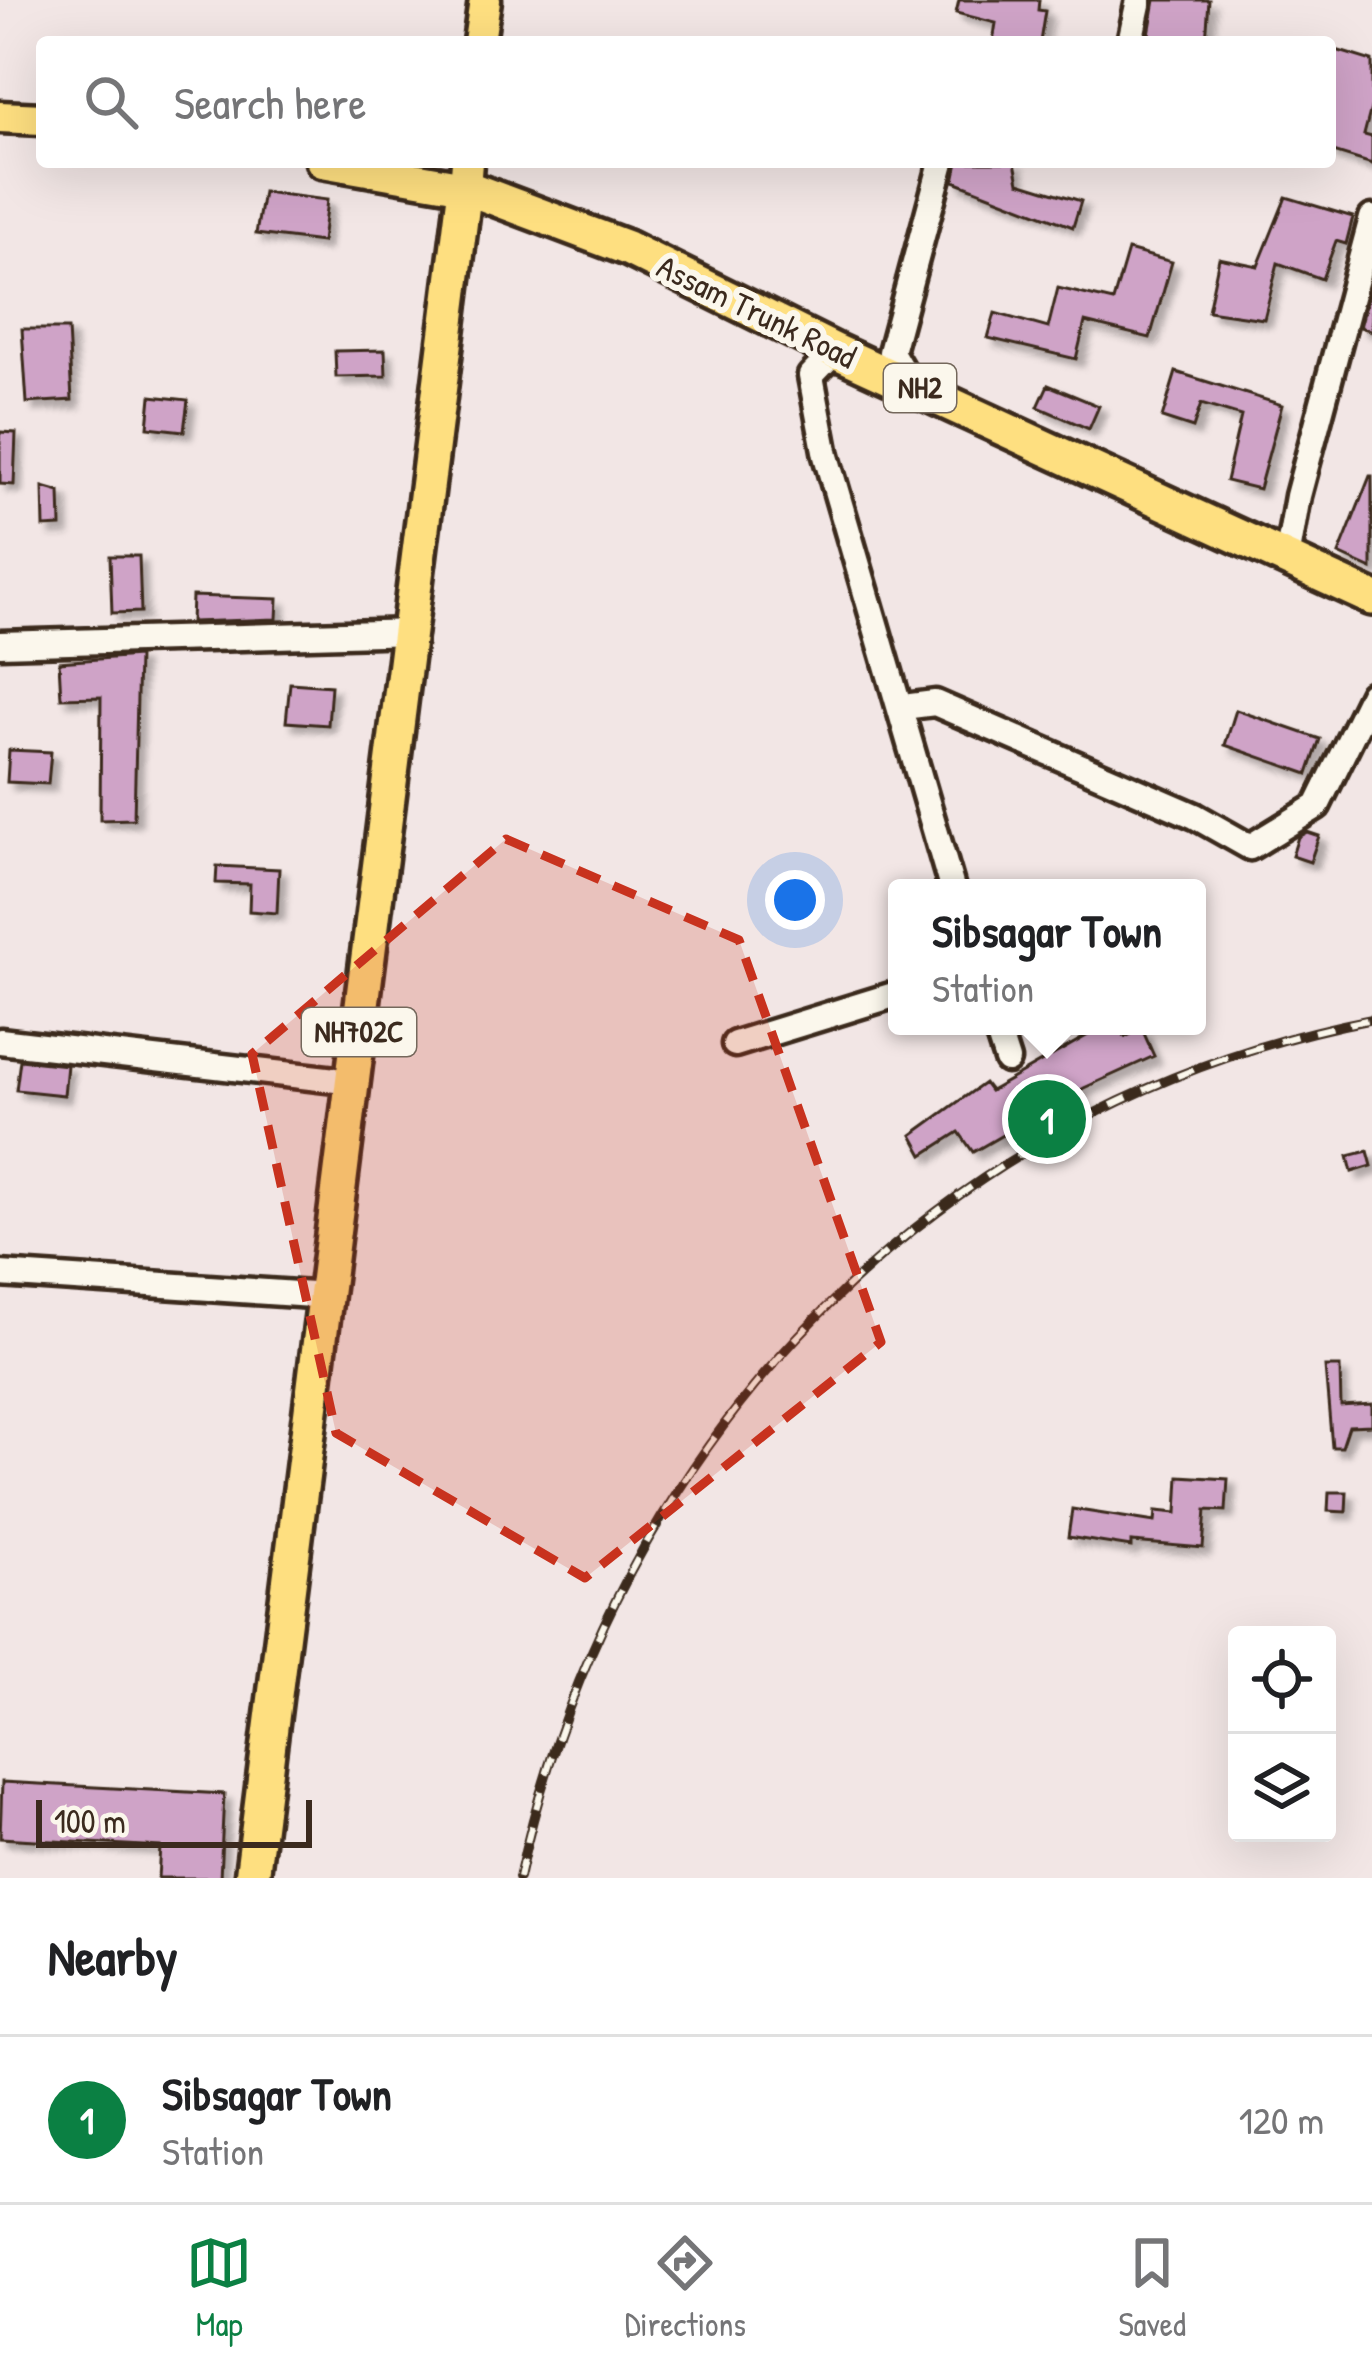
<!DOCTYPE html>
<style>
:root{--surface:#fff;--page:#f2f2f2;--text:#202124;--muted:#757577;--line:#e0e0e0;--accent:#0b8043}
body{margin:0;font-family:"Patrick Hand",sans-serif;background:var(--page);color:var(--text)}
.controls{position:absolute;right:36px;bottom:36px;display:grid;overflow:hidden;border-radius:12px;box-shadow:0 12px 48px #0002}
.controls button{width:108px;height:108px;display:grid;place-items:center;padding:0;border:0;border-bottom:3px solid var(--line);background:var(--surface);color:var(--text);font:60px sans-serif}
.scale{position:absolute;left:36px;bottom:30px;width:276px;box-sizing:border-box;padding-left:12px;border:6px solid #3b2a1e;border-top:0;font-size:33px;line-height:42px;white-space:nowrap;color:#3b2a1e;-webkit-text-stroke:9px #fbf7ec;paint-order:stroke}
.you{position:absolute;left:795px;top:900px;width:42px;height:42px;margin:-30px;border:9px solid #fff;border-radius:50%;background:#1a73e8;box-shadow:0 0 0 18px #1a73e833}
.badge{display:grid;place-items:center;width:78px;height:78px;border-radius:50%;background:var(--accent);color:#fff;font-size:39px;font-weight:700}
.pin{position:absolute;translate:-50% -50%;border:6px solid #fff;box-shadow:0 3px 12px #0006}
.popup{position:absolute;left:888px;top:879px;width:318px;height:156px;box-sizing:border-box;display:grid;place-content:center;border-radius:12px;background:var(--surface);filter:drop-shadow(0 3px 9px #0005);font-size:39px;white-space:nowrap;color:var(--muted)}
.popup b{font-size:45px;color:var(--text)}
.popup::after{content:'';position:absolute;left:50%;top:100%;margin-left:-24px;border:24px solid transparent;border-top-color:var(--surface)}
.list{margin:0;padding:0;list-style:none}
h2{display:flex;justify-content:space-between;align-items:center;height:156px;margin:0;padding:0 48px;font-size:51px}
h2 small{font-size:39px;font-weight:400;color:var(--muted)}
.list li{display:grid;grid-template-columns:78px 1fr auto;gap:36px;align-items:center;box-sizing:border-box;height:168px;padding:0 48px;border-top:3px solid var(--line)}
.list b{display:block;font-size:45px;white-space:nowrap}
.list p{margin:0;font-size:39px;white-space:nowrap;color:var(--muted)}
.list em{font-size:39px;font-style:normal;color:var(--muted)}
.icon{flex:none;width:66px;height:66px;fill:none;stroke:currentColor;stroke-width:2;stroke-linecap:round;stroke-linejoin:round}
.map{position:relative;flex:none;width:1372px;height:1878px;overflow:hidden}
.search{position:absolute;background:var(--surface);box-shadow:0 12px 48px #0002;left:36px;right:36px;top:36px;height:132px;display:flex;align-items:center;gap:30px;box-sizing:border-box;padding:0 42px;border-radius:12px;color:var(--muted);font-size:45px}
.sheet{height:324px;background:var(--surface)}
nav{display:flex;justify-content:space-around;align-items:center;box-sizing:border-box;height:168px;border-top:3px solid var(--line);background:var(--surface);font-size:33px;color:var(--muted)}
nav a{display:grid;justify-items:center;gap:6px}
nav .on{color:var(--accent)}
.map>svg:first-child{display:block}
</style>
<div class="map">
<svg width="1372" height="1878" viewBox="0 0 1372 1878">
<defs>
<filter id="shadow"><feDropShadow dx="7" dy="7" stdDeviation="3" flood-color="#0004"/></filter>
</defs>
<rect width="100%" height="100%" fill="#f2e6e5"/>
<filter id="ink" filterUnits="userSpaceOnUse"><feTurbulence type="fractalNoise" baseFrequency=".00833" numOctaves="2"/><feDisplacementMap in="SourceGraphic" scale="24" xChannelSelector="R" yChannelSelector="G"/><feConvolveMatrix kernelMatrix="1 2 1 2 8 2 1 2 1" color-interpolation-filters="sRGB"/></filter>
<g filter="url(#ink)">
<path fill="#cfa3c7" stroke="#3b2a1e" stroke-width="3" filter="url(#shadow)" d="M959,0H1039L1038,10L1045,11L1040,42H993L996,23L956,13Z
M1155,0H1209L1206,42L1148,40Z
M1336,50L1372,61V104L1364,135L1372,137V164L1330,151V69Z
M958,162H1015L1019,182L1081,201L1073,227L954,181Z
M263,192L327,200L322,242L256,234Z
M1286,197L1353,217L1346,244L1336,241L1322,279L1278,263L1264,319L1208,311L1219,258L1258,266Z
M1128,250L1172,262L1150,338L1085,322L1076,359L988,338L995,313L1048,328L1058,288L1113,301Z
M1372,282V331L1360,327Z
M22,329H68L72,400L27,403Z
M385,350L386,376L336,377L335,351Z
M1176,372L1282,405L1259,489L1226,481L1241,416L1201,404L1193,428L1162,418Z
M1048,385L1099,406L1089,429L1038,407Z
M151,396L188,400L184,431L148,427Z
M0,432L16,433L14,485L0,484Z
M1370,476H1372V569L1339,554Z
M43,487L60,492L61,526L44,527Z
M110,556H139L141,612L112,613Z
M192,596L278,599L277,619L191,622Z
M138,656L134,819L100,820L101,697L61,698L59,662Z
M290,683L331,686L328,725L286,722Z
M1236,710L1320,739L1308,774L1225,745Z
M9,750L51,752L48,784L7,782Z
M1307,832L1319,836L1310,862L1292,856L1298,837Z
M217,866L279,869L277,913L249,911L250,884L216,883Z
M1104,1026H1119L1125,1037L1142,1029L1154,1056L1084,1088L973,1152L959,1132L923,1155L912,1135L984,1083L990,1091Z
M20,1060L67,1065L64,1095L16,1090Z
M1368,1151L1372,1166L1352,1172L1348,1156Z
M1325,1367H1340L1341,1406L1372,1404V1425L1349,1426L1342,1447H1332Z
M1179,1476L1228,1479L1226,1511L1206,1510L1203,1548L1131,1542V1547L1068,1537L1072,1509L1155,1522L1156,1511L1177,1513Z
M1329,1492H1347L1346,1512L1328,1511Z
M2,1782L224,1794L220,1878H158L160,1847L0,1838Z"/>
<g fill="none" stroke-linecap="round" stroke-linejoin="round">
<defs>
<path id="minor" d="M1130,42L1139,0
M835,351L811,376L826,456L952,888
M909,383L891,352L942,162
M1287,559L1298,496L1372,218
M0,644L413,632
M903,707L935,703L1195,816L1250,847L1317,806L1372,694
M996,1026L1007,1060
M0,1041L353,1082
M735,1044L897,994
M0,1274L327,1296"/>
<path id="major" d="M479,42L485,0
M0,117L42,119
M322,162L465,187L467,162"/>
<path id="highway" d="M252,1878L465,187L627,248L835,351L1372,598"/>
</defs>
<use href="#minor" stroke="#3b2a1e" stroke-width="33"/>
<use href="#major" stroke="#3b2a1e" stroke-width="39"/>
<use href="#highway" stroke="#3b2a1e" stroke-width="42"/>
<use href="#minor" stroke="#fbf7ec" stroke-width="24"/>
<use href="#major" stroke="#fedf80" stroke-width="30"/>
<use href="#highway" stroke="#fedf80" stroke-width="33"/>
<defs>
<path id="rail" d="M519,1878C612,1446 932,1104 1372,1019"/>
</defs>
<use href="#rail" stroke="#3b2a1e" stroke-width="10"/>
<use href="#rail" stroke="#fbf7ec" stroke-width="6" stroke-dasharray="18" stroke-linecap="butt"/>
</g>
</g>
<path fill="#c8321e" fill-opacity="0.2" stroke="#c8321e" stroke-width="9" stroke-dasharray="24 15" stroke-linejoin="round" d="M506,839L739,940L881,1342L585,1578L336,1433L252,1054Z"/>
<g text-anchor="middle" stroke-width="12" stroke-linejoin="round" paint-order="stroke">
<g fill="#fbf7ec" stroke="#75685c" stroke-width="3">
<rect x="884" y="364" width="72" height="48" rx="9"/>
<rect x="302" y="1008" width="114" height="48" rx="9"/>
</g>
<g font-size="30" font-weight="bold" fill="#3b2a1e">
<text x="920" y="398">NH2</text>
<text x="359" y="1042">NH702C</text>
</g>
<g font-size="33" fill="#3b2a1e" stroke="#fbf7ec">
<text transform="translate(757 311) rotate(26)" y="12">Assam Trunk Road</text>
</g>
</g>
</svg>
<div class="controls">
<button><svg class="icon" aria-label="locate" viewBox="0 0 24 24"><circle cx="12" cy="12" r="6"/><path d="M12 2v4M12 18v4M2 12h4M18 12h4"/></svg></button>
<button><svg class="icon" aria-label="layers" viewBox="0 0 24 24"><path d="M12 4l9 5-9 5-9-5zM3 14l9 5 9-5"/></svg></button>
</div>
<div class="scale">100 m</div>
<div class="you"></div>
<div class="pin badge" style="left:1047px;top:1119px">1</div>
<div class="popup"><b>Sibsagar Town</b>Station</div>
<div class="search"><svg class="icon" aria-label="search" viewBox="0 0 24 24"><circle cx="10" cy="10" r="6"/><path d="M15 15l6 6"/></svg>Search here</div>
</div>
<section class="sheet">
<h2>Nearby<small></small></h2>
<ul class="list">
<li><span class="badge">1</span><div><b>Sibsagar Town</b><p>Station</p></div><em>120 m</em></li>
</ul>
</section>
<nav>
<a class="on"><svg class="icon" aria-label="map" viewBox="0 0 24 24"><path d="M3 6l6-2 6 2 6-2v14l-6 2-6-2-6 2zM9 4v14M15 6v14"/></svg>Map</a>
<a><svg class="icon" aria-label="directions" viewBox="0 0 24 24"><path d="M12 3l9 9-9 9-9-9zM9 14v-3h6M13 9l2 2-2 2"/></svg>Directions</a>
<a><svg class="icon" aria-label="saved" viewBox="0 0 24 24"><path d="M7 4h10v16l-5-4-5 4z"/></svg>Saved</a>
</nav>
